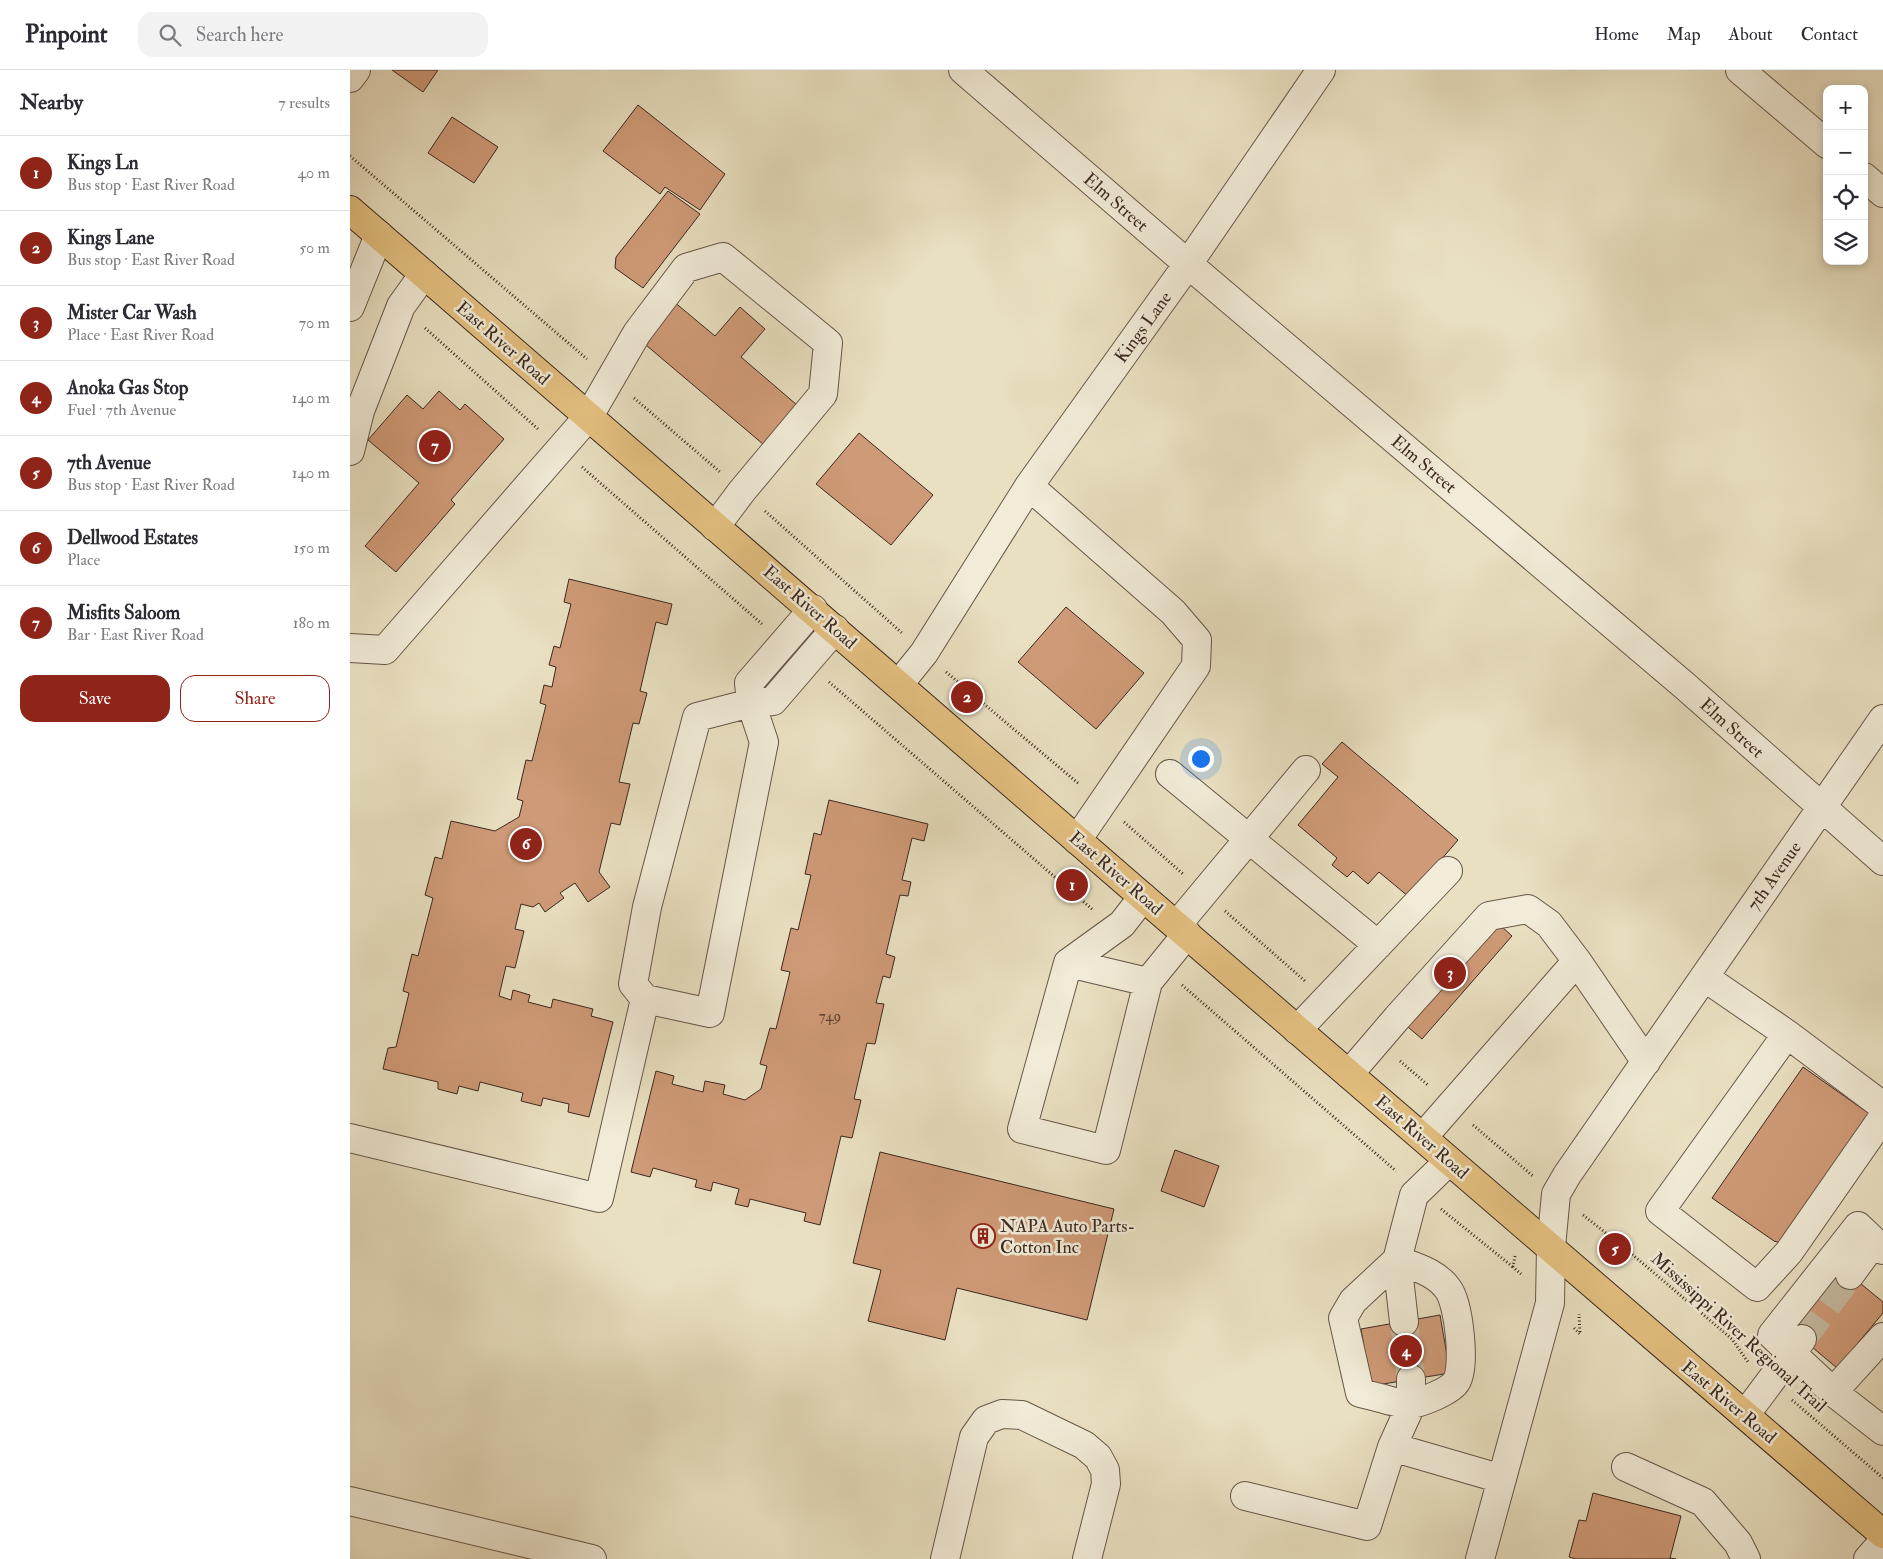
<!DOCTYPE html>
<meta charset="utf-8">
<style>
:root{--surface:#fff;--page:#f2f2f3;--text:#2b2b33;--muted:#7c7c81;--line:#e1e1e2;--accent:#8f2418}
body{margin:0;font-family:"IM FELL Double Pica",serif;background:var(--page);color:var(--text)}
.controls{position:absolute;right:15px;top:15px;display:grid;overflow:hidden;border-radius:10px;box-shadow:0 2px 8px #0003}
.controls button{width:45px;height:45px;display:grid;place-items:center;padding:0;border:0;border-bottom:1px solid var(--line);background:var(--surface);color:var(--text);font:25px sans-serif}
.you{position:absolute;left:850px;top:688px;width:18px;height:18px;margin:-12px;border:4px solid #fff;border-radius:50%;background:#1a73e8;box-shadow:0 0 0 8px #1a73e833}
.badge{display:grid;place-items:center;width:32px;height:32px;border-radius:50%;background:var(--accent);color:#fff;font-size:16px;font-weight:700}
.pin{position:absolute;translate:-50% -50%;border:2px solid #fff;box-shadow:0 1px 5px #0006}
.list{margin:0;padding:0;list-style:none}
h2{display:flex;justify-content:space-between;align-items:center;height:65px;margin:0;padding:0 20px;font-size:21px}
h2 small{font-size:16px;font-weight:400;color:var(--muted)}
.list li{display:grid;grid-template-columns:32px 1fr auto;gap:15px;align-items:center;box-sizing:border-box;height:75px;padding:0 20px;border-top:1px solid var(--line)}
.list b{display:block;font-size:19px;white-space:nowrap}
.list p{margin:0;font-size:16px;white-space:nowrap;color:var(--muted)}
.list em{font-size:16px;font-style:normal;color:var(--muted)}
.actions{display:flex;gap:10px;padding:15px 20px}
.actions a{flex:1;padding:11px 0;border:1px solid var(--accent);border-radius:15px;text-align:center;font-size:18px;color:var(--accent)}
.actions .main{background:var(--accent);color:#fff}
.icon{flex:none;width:28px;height:28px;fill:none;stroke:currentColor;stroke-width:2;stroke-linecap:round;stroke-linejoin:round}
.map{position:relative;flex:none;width:1533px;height:1489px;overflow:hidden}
header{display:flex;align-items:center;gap:30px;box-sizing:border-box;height:70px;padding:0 25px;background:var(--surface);border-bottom:1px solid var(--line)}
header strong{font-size:24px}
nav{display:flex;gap:28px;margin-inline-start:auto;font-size:18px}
.search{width:350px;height:45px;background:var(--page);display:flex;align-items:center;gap:12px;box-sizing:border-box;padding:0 18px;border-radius:15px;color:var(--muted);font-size:19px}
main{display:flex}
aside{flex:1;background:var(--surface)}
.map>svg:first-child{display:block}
</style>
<header>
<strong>Pinpoint</strong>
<div class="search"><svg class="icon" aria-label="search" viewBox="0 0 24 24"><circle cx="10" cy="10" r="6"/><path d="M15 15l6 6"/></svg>Search here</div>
<nav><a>Home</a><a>Map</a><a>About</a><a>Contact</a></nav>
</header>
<main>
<aside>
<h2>Nearby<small>7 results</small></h2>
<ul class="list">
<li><span class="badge">1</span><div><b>Kings Ln</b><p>Bus stop · East River Road</p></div><em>40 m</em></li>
<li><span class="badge">2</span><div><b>Kings Lane</b><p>Bus stop · East River Road</p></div><em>50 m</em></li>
<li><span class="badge">3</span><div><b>Mister Car Wash</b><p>Place · East River Road</p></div><em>70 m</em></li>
<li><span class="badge">4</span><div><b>Anoka Gas Stop</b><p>Fuel · 7th Avenue</p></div><em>140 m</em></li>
<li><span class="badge">5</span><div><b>7th Avenue</b><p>Bus stop · East River Road</p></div><em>140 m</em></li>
<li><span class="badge">6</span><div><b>Dellwood Estates</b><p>Place</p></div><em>150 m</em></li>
<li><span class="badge">7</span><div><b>Misfits Saloom</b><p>Bar · East River Road</p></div><em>180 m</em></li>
</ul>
<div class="actions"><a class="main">Save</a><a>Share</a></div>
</aside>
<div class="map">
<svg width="1533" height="1489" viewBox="0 0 1533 1489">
<rect width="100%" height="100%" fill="#e9e0c1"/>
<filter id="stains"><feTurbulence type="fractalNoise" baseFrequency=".004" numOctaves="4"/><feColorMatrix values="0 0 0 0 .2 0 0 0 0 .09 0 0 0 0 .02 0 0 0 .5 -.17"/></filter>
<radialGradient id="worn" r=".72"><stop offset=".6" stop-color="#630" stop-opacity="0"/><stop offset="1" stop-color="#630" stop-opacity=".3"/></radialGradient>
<path fill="#cf9a77" stroke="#3b2821" d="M42,0H88L73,22Z
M288,35L375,104L350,140L315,117L310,124L253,81Z
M102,47L148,77L124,113L78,83Z
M318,121L350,144L293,218L265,198L266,187Z
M323,231L365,266L390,237L415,259L391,287L454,341L420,380L290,270Z
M89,321L110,340L115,334L154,369L101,430L105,434L46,502L15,476L69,413L18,370L57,325L73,339Z
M509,363L583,425L541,475L466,414Z
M219,509L322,534L317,555L306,552L290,621L297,623L289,654L283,653L269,712L280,714L270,755L261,753L249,802L260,817L238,832L225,813L210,823L214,828L195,842L189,833L183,837L171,834L165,859L174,861L165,898L156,896L149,926L161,930L163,920L180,925L178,932L201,938L203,929L243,939L241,946L263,952L239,1047L218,1042L219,1034L193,1028L191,1036L171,1031L173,1023L130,1012L128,1021L109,1016L107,1024L88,1019V1012L33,999L38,978L46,977L59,923L53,921L62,884L68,886L83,828L75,825L85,787L92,789L101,751L145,761L169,747L173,731L167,729L176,690L182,691L196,635L190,633L194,615L202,617L206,597L199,595L204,576L210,578L221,534L214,532Z
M716,537L794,603L746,659L668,592Z
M992,672L1108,770L1059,827L1029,802L1018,814L1003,801L997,807L982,795L987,788L948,755L988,707L972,694Z
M479,730L578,754L574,771L562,768L552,810L561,812L558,826L550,825L536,884L545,887L540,908L533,906L526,933L534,934L525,974L517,973L504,1029L511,1030L502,1068L491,1066L470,1155L454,1151L456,1143L400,1129L398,1137L385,1134L389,1119L363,1112L361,1121L345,1117L347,1110L303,1098L300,1107L281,1102L306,1001L324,1006L322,1014L353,1022L355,1011L375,1015L373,1024L395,1030L411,1019L417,996L410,994L420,958L426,959L440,902L431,900L441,858L448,860L461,805L455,804L464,763L471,765Z
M1129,836L1162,866L1072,969L1038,940Z
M1453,997L1524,1047L1430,1173L1424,1171L1362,1128Z
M825,1080L869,1096L854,1137L811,1121Z
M530,1082L764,1139L737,1250L607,1218L595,1270L518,1251L531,1200L503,1193Z
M1488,1195L1533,1232V1243L1487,1298L1437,1256Z
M1090,1245L1100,1303L1021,1316L1011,1259Z
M1243,1423L1331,1446L1320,1488L1326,1489H1226L1219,1487L1229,1450L1236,1451Z"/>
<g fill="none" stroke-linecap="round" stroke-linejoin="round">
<path stroke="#c6bba1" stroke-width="28" stroke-dasharray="28 14" stroke-linecap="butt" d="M1054,1252L1061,1309
M1452,1269L1500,1205"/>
<defs>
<path id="minor" d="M613,0L838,194L1335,616L1533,791
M1390,0L1477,74
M0,8L6,0
M1514,107L1533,123
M0,237L29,165
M0,381L10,341L51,236L74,204
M679,416L823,542L847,570L846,596L727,770
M463,539L399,613L401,633L423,631L485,559
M0,578L35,580L239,346L287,263L336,198L373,187L478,273L473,324L392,421L365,457
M549,614L574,583L679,416L838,194L971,0
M820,704L1028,875
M793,827L772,854L718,893L672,1059L756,1080L798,912L837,864
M827,855L956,700
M718,893L798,912
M1354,907L1437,964L1533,1036
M947,960L1098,801
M1437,964L1310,1141L1407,1217L1439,1182L1533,1047
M999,1004L1047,948L1139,846L1178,839L1199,854L1227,891L1296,992
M1073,1067L1227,891
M0,1068L249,1128L295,929L360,943L414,672L401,633L347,647L297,837L283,914L295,929
M1533,1180L1508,1156L1422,1265L1483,1322L1533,1361
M1047,1190L1003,1231L993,1248L1010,1323C1021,1325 1054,1336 1062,1334C1072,1332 1101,1321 1106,1312C1116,1297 1109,1234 1098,1219C1086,1202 1065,1197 1047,1190L1064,1125L1099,1091
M1047,1190L1054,1252
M1500,1205L1524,1172
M1483,1322L1533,1267
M1395,1345L1452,1269
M1042,1377L1152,1409
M1276,1397L1353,1432L1388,1473L1396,1489
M895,1426L1017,1456L1042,1377L1061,1335V1309
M0,1431L242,1489
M595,1489L624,1367L636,1350L652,1344L672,1345L734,1375L748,1387L755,1400L756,1414L737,1489
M1130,1489L1200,1233L1201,1177L1206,1124L1217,1105L1533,649
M1518,1489L1533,1472"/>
<path id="major" d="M0,140L793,827L1533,1464"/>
</defs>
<use href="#minor" stroke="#665649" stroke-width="30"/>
<use href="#major" stroke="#3b2821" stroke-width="30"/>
<path stroke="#3b2821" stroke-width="3" stroke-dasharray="1 2.5" stroke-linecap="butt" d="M0,86L237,289
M75,258L188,359
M284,328L370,402
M232,397L412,554
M415,441L552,563
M596,602L729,714
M479,612L743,840
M774,752L833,804
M875,841L955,911
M832,915L1046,1101
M1050,991L1079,1016
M1123,1055L1183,1106
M1091,1139L1163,1197
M1233,1145L1271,1175L1382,1269L1398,1292
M1165,1186L1163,1197L1171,1204
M1224,1258L1230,1264L1229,1244
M1442,1330L1533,1408"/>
<use href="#minor" stroke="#f1ebd7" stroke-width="28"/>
<use href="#major" stroke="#e4c080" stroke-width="28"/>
</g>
<defs>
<symbol id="building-ring" viewBox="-11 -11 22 22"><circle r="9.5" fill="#f1ebd7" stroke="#8f2418" stroke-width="1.5"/><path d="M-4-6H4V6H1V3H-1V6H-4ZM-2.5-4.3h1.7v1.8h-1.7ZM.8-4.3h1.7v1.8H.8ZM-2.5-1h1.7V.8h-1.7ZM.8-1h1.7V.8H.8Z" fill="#8f2418"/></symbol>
</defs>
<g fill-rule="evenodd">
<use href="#building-ring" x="619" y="1152" width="28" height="28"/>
</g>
<g text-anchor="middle" stroke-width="5" stroke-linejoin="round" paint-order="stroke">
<g font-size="15" fill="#604436">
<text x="480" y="951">749</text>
</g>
<g font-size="18" fill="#3b2821" stroke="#f1ebd7">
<text transform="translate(766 132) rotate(41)" y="6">Elm Street</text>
<text transform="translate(793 257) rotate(-54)" y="6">Kings Lane</text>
<text transform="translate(153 273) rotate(41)" y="6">East River Road</text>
<text transform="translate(1074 394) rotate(40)" y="6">Elm Street</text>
<text transform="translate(460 537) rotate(41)" y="6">East River Road</text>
<text transform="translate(1382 658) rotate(42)" y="6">Elm Street</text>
<text transform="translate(766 803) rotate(41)" y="6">East River Road</text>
<text transform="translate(1424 806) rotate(-55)" y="6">7th Avenue</text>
<text transform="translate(1072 1067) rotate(41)" y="6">East River Road</text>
<text transform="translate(1389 1262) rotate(42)" y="6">Mississippi River Regional Trail</text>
<text transform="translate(1379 1332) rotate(40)" y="6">East River Road</text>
</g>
<g font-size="18" fill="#3b2821" stroke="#f1ebd7" text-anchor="start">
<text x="650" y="1162">NAPA Auto Parts-<tspan x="650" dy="21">Cotton Inc</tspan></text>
</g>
</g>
<rect width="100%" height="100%" filter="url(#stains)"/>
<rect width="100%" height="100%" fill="url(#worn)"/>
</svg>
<div class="controls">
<button>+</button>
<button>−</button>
<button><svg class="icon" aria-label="locate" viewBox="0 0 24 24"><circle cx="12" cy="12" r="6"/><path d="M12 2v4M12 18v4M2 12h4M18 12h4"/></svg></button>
<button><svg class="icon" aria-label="layers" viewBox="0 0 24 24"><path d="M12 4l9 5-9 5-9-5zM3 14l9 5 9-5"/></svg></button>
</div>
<div class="you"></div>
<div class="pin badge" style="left:722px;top:815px">1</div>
<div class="pin badge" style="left:617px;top:627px">2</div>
<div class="pin badge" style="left:1100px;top:903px">3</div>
<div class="pin badge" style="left:1056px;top:1281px">4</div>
<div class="pin badge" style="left:1265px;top:1179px">5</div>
<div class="pin badge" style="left:176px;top:774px">6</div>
<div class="pin badge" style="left:85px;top:376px">7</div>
</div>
</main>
